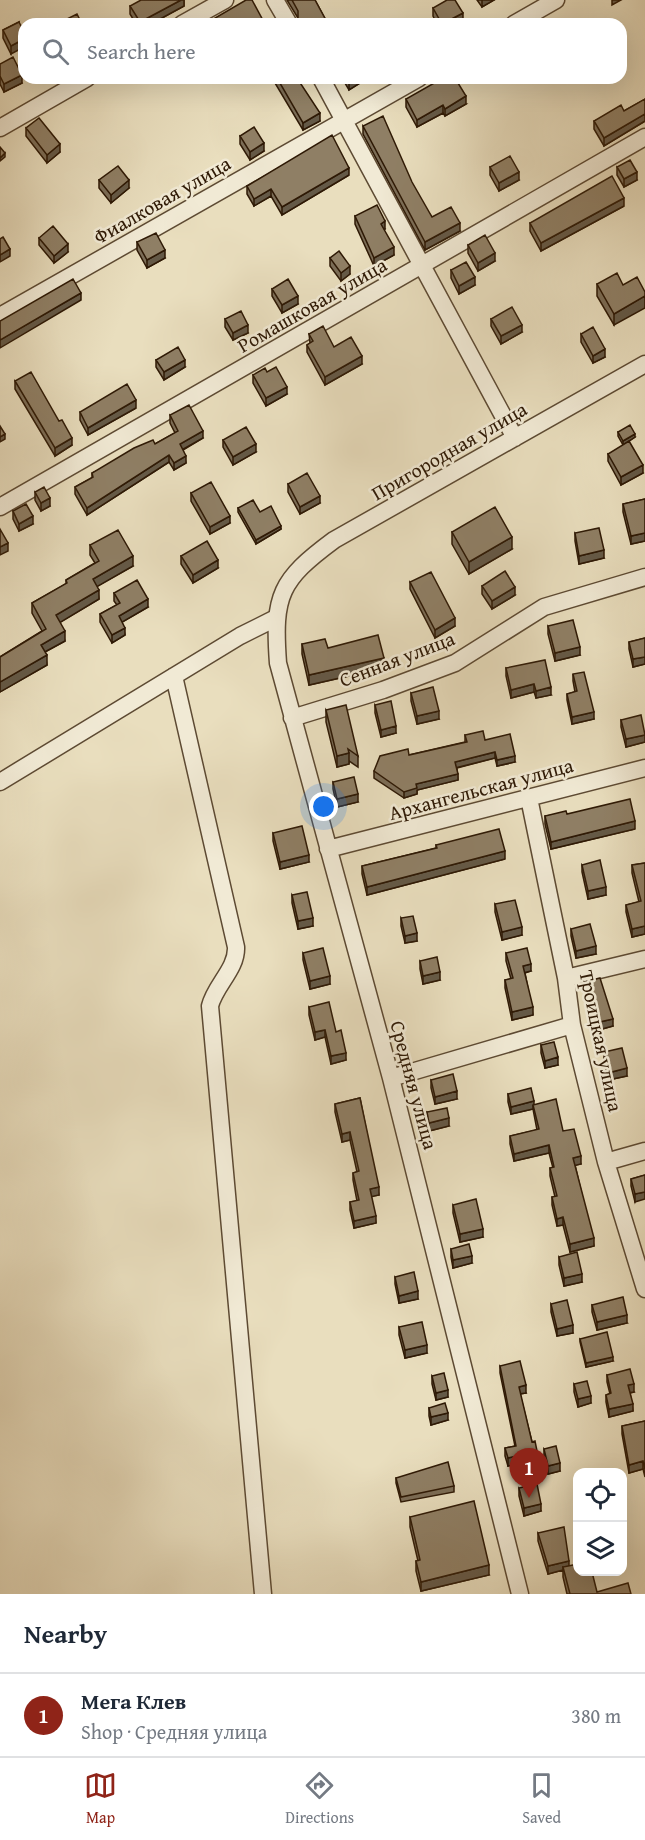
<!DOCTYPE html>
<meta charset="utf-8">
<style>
:root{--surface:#fff;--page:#f2f2f3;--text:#1f2937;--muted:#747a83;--line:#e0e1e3;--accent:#8f2418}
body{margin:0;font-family:"Gentium Book Plus",serif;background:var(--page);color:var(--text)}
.controls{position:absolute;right:18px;bottom:18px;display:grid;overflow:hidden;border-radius:12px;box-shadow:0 6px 24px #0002}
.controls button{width:54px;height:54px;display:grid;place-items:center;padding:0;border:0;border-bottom:2px solid var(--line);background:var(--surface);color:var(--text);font:30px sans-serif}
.you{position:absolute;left:324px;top:807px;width:21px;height:21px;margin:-15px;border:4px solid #fff;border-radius:50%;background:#1a73e8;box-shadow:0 0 0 9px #1a73e833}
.badge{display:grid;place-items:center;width:39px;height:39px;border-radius:50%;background:var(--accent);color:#fff;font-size:20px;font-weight:700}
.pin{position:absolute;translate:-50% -50px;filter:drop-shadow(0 2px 3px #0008)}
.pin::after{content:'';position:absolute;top:32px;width:21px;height:18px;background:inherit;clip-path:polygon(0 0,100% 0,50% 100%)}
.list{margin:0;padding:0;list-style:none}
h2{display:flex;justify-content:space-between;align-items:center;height:78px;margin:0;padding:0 24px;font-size:26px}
h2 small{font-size:20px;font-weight:400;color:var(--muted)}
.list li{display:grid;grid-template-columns:39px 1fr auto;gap:18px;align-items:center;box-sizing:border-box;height:84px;padding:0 24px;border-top:2px solid var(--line)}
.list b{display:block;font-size:22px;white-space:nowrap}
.list p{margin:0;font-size:20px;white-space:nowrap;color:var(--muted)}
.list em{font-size:20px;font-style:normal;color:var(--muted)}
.icon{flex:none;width:33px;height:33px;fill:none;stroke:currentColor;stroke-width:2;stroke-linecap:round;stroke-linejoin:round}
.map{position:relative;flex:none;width:645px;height:1594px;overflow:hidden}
.search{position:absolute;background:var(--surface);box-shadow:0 6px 24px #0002;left:18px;right:18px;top:18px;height:66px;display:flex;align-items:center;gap:15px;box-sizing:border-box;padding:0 21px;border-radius:18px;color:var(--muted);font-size:22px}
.sheet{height:162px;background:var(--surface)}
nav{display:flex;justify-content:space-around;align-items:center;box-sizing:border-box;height:84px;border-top:2px solid var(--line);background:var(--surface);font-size:16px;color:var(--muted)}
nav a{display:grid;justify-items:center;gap:3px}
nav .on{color:var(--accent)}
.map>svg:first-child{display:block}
</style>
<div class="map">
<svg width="645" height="1594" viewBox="0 0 645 1594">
<rect width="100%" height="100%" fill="#e9debe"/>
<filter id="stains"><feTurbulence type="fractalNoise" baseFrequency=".00333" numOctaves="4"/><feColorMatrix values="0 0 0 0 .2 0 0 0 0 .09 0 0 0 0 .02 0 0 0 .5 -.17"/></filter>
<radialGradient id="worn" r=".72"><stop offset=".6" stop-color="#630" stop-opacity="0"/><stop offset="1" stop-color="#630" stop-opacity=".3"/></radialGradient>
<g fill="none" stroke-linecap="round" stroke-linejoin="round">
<defs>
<path id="minor" d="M275,0L289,24
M182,24L225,0
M514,24L556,0
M321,78L515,438
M0,128L87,78
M0,316L419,78
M0,507L645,137
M174,676L236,947C237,969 215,985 210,1006L263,1594
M292,718L383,690L455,663L544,607L645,577
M0,782L240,636L276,618
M529,798L566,978L572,1025L606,1162L645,1289
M328,849L645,768
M566,978L645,959
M391,1078L572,1025
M606,1162L645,1151
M520,1594L391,1078L278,663C273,595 280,580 334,540L645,364"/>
</defs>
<use href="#minor" stroke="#5d4a33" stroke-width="19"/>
<use href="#minor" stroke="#f1ead5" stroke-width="16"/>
</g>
<path fill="#7b6d57" stroke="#2e1905" stroke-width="1.5" d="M184,0V6L151,24H136L130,14V6Z
M287,0H315L328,24H298V18Z
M477,0H494L482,7Z
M433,8L463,21L457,24H437L433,16Z
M19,22L11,54L3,38V30Z
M0,64L22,83L4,92L0,84Z
M272,78H297L320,121L303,130Z
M342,78H368L349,90Z
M406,99L466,104L445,116L443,113L417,127L406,107Z
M645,99V121L604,146L594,129V121L624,111Z
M363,126L432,217L460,231L425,250L363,134Z
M26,128L60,152L47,163L26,136Z
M240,136L264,151L250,160L240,144Z
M490,167L519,180L499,191L490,175Z
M617,167L637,180L624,187L617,175Z
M349,175L282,215L271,196L254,206L247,194V186Z
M99,180L129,188L111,203L99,188Z
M624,206L541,251L530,231V223Z
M355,216L385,229L384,230L394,255L374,266L355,224Z
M39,238L68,252L54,263L39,245Z
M137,242L165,258L147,268L137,250Z
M468,245L495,261L478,271L468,253Z
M330,258L350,274L341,281L330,266Z
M451,270L475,285L459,294L451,278Z
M597,284L623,285L614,325L597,296Z
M272,289L298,304L282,313L272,296Z
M225,319L248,333L233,340L225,327Z
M491,319L522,332L501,344L491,326Z
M309,334L334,347L362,364L325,385L307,352V345L310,343Z
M581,334L605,357L593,363L581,342Z
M156,360L185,367L164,380L156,367Z
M253,375L287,394L266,406L253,383Z
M15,381L72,445L55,456L15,389Z
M136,408L88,435L80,420V412Z
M170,415L203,438L183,450L186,463L174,470L169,462L87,515L75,494V487L92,478V473L155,444L175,433L170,423Z
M618,432L635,437L623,445L618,436Z
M223,440L256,452L233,465L223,447Z
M608,454L643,473L621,485L608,461Z
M288,484L320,503L300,514L288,492Z
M35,492L50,506L41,511L35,500Z
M191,493L230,523L210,534L191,501Z
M645,499V541L631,544L623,512V504Z
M238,508L260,512L281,529L256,544L238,512Z
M13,511L33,524L19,531L13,519Z
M452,532L512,549L469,574L452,544Z
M575,533L604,558L579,564L575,541Z
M90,545L133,566L97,586L99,599L60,622L65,641L45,652L47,665L0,692V657L42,631L32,613V603L66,584V580L95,563L90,555Z
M181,556L218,568L193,583L181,564Z
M410,582L455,626L435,638L410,589Z
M482,586L515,595L492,609L482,594Z
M114,593L148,607L122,622L125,635L112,643L100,622V614L117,605L114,601Z
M548,626L580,655L555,661L548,634Z
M645,638V664L633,667L629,649V642Z
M302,644L328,648L384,668L309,685L302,654Z
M506,668L551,695L536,698L534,692L511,698L506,676Z
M573,674L594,719L572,724L567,700V694L575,692L573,681Z
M411,693L439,719L417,724L411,701Z
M375,705L396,733L381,737L375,713Z
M326,710L358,756V767L349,761V764L337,767L326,722Z
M621,720L645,732V742L626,747L621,727Z
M465,735L485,740L515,762L497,766L495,758L457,768L458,780L417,790V794L404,798L374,778V771L409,755L465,742Z
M333,782L358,802L337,807L333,789Z
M567,814L635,829L551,849L545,824V816Z
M273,833L309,862L280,869L273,841Z
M436,845L505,859L367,895L362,874V866L436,848Z
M645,863V934L632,937L626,912V905L639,902L632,873V865Z
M582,865L606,895L588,899L582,872Z
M292,895L313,926L298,929L292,903Z
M495,904L522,935L502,940L495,912Z
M401,918L417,941L405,943L401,926Z
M571,929L596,954L576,958L571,936Z
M303,953L330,984L310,989L303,960Z
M506,953L531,971L525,973L533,1015L512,1020L505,988V980L511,979L506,961Z
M420,961L440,980L423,984L420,969Z
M584,982L613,1026L595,1031L584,990Z
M309,1007L336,1032L346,1060L331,1064L325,1037L315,1040L309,1015Z
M541,1045L558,1065L545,1068L541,1053Z
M604,1052L627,1076L608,1080L604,1060Z
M431,1080L457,1099L435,1104L431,1088Z
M508,1094L534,1105L563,1131L581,1164L575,1165L594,1246L570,1252L563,1225L557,1226L552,1205V1197H555L550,1176V1168H553L549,1153L514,1161L510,1144V1136L537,1130L533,1109L511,1114L508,1102Z
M360,1098L379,1195L371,1196L376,1223L354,1228L350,1210V1202L357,1201L353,1180V1173L357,1172L350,1140L342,1142L335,1112V1104Z
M427,1112L449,1126L429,1131L427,1120Z
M645,1175L635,1202L631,1186V1179Z
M453,1205L483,1237L460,1242L453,1213Z
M451,1249L472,1263L453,1268L451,1257Z
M559,1257L582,1282L564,1286L559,1265Z
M395,1277L418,1299L399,1303L395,1284Z
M551,1304L573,1333L557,1336L551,1312Z
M592,1305L627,1323L597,1330L592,1312Z
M399,1327L427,1353L405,1358L399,1335Z
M580,1339L613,1361L586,1367L580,1342Z
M500,1366L526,1393L520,1394L532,1442L537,1459L508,1466L505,1456V1448L515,1446L500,1373Z
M607,1375L634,1392L630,1393L633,1411L609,1417L606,1402V1395L610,1394L607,1382Z
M432,1376L448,1397L436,1400L432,1384Z
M574,1384L591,1403L578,1407L574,1392Z
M429,1408L448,1420L431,1425L429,1416Z
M645,1421V1477L643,1469L629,1473L622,1434V1426Z
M544,1449L560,1471L548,1474L544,1456Z
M396,1478L454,1486V1492L401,1502L396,1483Z
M519,1488L541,1511L524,1516L519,1496Z
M410,1517L489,1575L421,1591L416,1571V1561H418L410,1527Z
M538,1533L569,1566L597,1592L631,1594H567L563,1577V1570L548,1574L538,1541Z"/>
<path fill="#645947" stroke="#2e1905" stroke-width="1.5" d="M181,0H184V6L151,24H140V22Z
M482,0H494L482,7Z
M612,0H621L612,5Z
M463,13V21L457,24H443Z
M24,39V47L11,54V46Z
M22,75V83L4,92V84Z
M356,78H368L349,90V82Z
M466,96V104L445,116V109Z
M443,105V113L417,127V120Z
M320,113V121L303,130V123Z
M645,114V121L604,146V138Z
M264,143V151L250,160V152Z
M60,144V152L47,163V155Z
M5,153V157L0,161V158Z
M349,168V175L282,215V207Z
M519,172V180L499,191V183Z
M637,172V180L624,187V179Z
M129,180V188L111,203V195Z
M271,189V196L254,206V199Z
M624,198V206L541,251V243Z
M385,221V229L381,231V224Z
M460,223V231L425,250V242Z
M68,244V252L54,263V256Z
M394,247V255L374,266V258Z
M10,249V256L0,262V255Z
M165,250V258L147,268V260Z
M495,253V261L478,271V263Z
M350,266V274L341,281V273Z
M475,277V285L459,294V286Z
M81,293V300L0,348V340Z
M298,296V304L282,313V305Z
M645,296V308L614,325V314Z
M248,325V333L233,340V333Z
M522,325V332L501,344V336Z
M605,349V357L593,363V356Z
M362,356V364L325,385V377Z
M185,360V367L164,380V372Z
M287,387V394L266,406V398Z
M136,400V408L88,435V428Z
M203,431V438L180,451V444Z
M5,434V439L0,442V437Z
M635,434V437L623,445V441Z
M72,438V445L55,456V448Z
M256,444V452L233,465V457Z
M169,455V462L87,515V508Z
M186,456V463L174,470V463Z
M643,465V473L621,485V477Z
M320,496V503L300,514V507Z
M50,498V506L41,511V503Z
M33,516V524L19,531V524Z
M230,516V523L210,534V527Z
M281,526V529L256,544V540Z
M645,533V541L631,544V536Z
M512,537V549L469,574V562Z
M8,543V551L0,555V547Z
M604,550V558L579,564V556Z
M133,556V566L93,589V579Z
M218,560V568L193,583V575Z
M515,587V595L492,609V601Z
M99,590V599L56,625V615Z
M148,599V607L119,624V616Z
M455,618V626L435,638V630Z
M125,628V635L112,643V635Z
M65,631V641L41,654V645Z
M580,647V655L555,661V653Z
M47,655V665L0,692V682Z
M645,657V664L633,667V659Z
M384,658V668L309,685V675Z
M534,684V692L511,698V690Z
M551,687V695L536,698V691Z
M439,711V719L417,724V716Z
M594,712V719L572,724V717Z
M396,726V733L381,737V730Z
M645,735V742L626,747V739Z
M495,752V758L455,768V762Z
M349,753V764L337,767V756Z
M515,756V762L497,766V760Z
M458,774V780L417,790V794L404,798V792L416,784Z
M358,794V802L337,807V799Z
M635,821V829L551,849V842Z
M505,851V859L367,895V887Z
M309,855V862L280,869V862Z
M606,887V895L588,899V891Z
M313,918V926L298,929V921Z
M645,926V934L632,937V929Z
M522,927V935L502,940V932Z
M417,933V941L405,943V936Z
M596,946V954L576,958V951Z
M531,964V971L523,973V966Z
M440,972V980L423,984V976Z
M330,976V984L310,989V981Z
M533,1007V1015L512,1020V1012Z
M613,1019V1026L595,1031V1023Z
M325,1030V1037L315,1040V1032Z
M346,1053V1060L331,1064V1056Z
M558,1057V1065L545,1068V1061Z
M627,1068V1076L608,1080V1073Z
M457,1091V1099L435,1104V1097Z
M534,1101V1108L533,1105V1109L511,1114V1107Z
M449,1118V1126L429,1131V1123Z
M350,1132V1140L342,1142V1134Z
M549,1145V1153L514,1161V1154Z
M581,1156V1164L573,1166V1158Z
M379,1187V1195L370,1197V1189Z
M645,1192V1199L635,1202V1194Z
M376,1216V1223L354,1228V1221Z
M563,1217V1225L557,1226V1219Z
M483,1229V1237L460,1242V1234Z
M594,1238V1246L570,1252V1244Z
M472,1256V1263L453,1268V1260Z
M582,1274V1282L564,1286V1278Z
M418,1291V1299L399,1303V1296Z
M627,1315V1323L597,1330V1322Z
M573,1325V1333L557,1336V1329Z
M427,1345V1353L405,1358V1350Z
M613,1357V1361L586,1367V1363Z
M634,1384V1392L628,1393V1385Z
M526,1385V1393L519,1394V1387Z
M448,1390V1397L436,1400V1393Z
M591,1396V1403L578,1407V1399Z
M633,1404V1411L609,1417V1409Z
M448,1413V1420L431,1425V1417Z
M537,1451V1459L508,1466V1458Z
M643,1461V1469L629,1473V1465Z
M560,1463V1471L548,1474V1466Z
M541,1504V1511L524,1516V1508Z
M569,1561V1569L563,1567V1570L548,1574V1566Z
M489,1565V1575L421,1591V1582Z"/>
<path fill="#8f7f65" stroke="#2e1905" stroke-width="1.5" d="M141,0H181L140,22L130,6Z
M246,0H252L265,24H245L242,20L237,24H212L210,21Z
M292,0H315L328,24H299L298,22V11Z
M447,0H455L463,13L442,24L433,8Z
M77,14L82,24H59V23Z
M378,20L380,24H371Z
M19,22L24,32V39L11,46L3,30Z
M13,57L22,75L4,84L0,76V64Z
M277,78H297L320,113L303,123Z
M346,78H356L349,82Z
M443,78H455L466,96L445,109L443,105L417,120L406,99Z
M645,99V114L604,138L594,121L621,105L624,111Z
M383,116L412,182L432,217L451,207L460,223L425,242L363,126Z
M39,118L60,144L47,155L26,128Z
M254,127L264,143L250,152L240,136Z
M332,135L349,168L282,207L271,189L254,199L247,186Z
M0,147L5,153L0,158Z
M510,156L519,172L499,183L490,167Z
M630,160L637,172L624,179L617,167Z
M118,166L129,180L111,195L99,180Z
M612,176L624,198L541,243L530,223Z
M377,205L385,221L381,224L394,247L374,258L355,216Z
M53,226L68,244L54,256L39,238Z
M156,233L165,250L147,260L137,242Z
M485,235L495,253L478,263L468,245Z
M3,237L10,249L0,255V239Z
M339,251L350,266L341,273L330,258Z
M466,262L475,277L459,286L451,270Z
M617,273L623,285L637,277L645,292V296L614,314L597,284Z
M73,279L81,293L0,340V321Z
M288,279L298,296L282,305L272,289Z
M512,307L522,325L501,336L491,319Z
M241,311L248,325L233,333L225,319Z
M323,326L334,347L351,337L362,356L325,377L307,345L313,341L309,334Z
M593,327L605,349L593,356L581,334Z
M178,347L185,360L164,372L156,360Z
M276,367L287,387L266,398L253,375L265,368L267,372Z
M31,372L59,421L62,420L72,438L55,448L15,381Z
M127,384L136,400L88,428L80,412Z
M189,405L203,431L180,444L186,456L174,463L169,455L87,508L75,487L93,477L92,473L134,448L153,440L155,444L178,431L170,415Z
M630,425L635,434L623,441L618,432Z
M0,426L5,434L0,437Z
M246,427L256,444L233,457L223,440Z
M629,441L643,465L621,477L608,454Z
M307,473L320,496L300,507L288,484Z
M211,482L230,516L210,527L191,493Z
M44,487L50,498L41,503L35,492Z
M645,499V533L631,536L623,504Z
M253,500L260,512L271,506L281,526L256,540L238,508Z
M26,504L33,516L19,524L13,511Z
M495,507L512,537L469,562L452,532Z
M599,528L604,550L579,556L575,533Z
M0,529L8,543L0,547Z
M118,530L133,556L93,579L99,590L56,615L65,631L41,645L47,655L0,682V657L46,629L32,603L67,583L66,580L99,561L90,545Z
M207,541L218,560L193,575L181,556Z
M505,571L515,587L492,601L482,586Z
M431,572L455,618L435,630L410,582Z
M137,580L148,599L119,616L125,628L112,635L100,614L120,603L114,593Z
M573,620L580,647L555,653L548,626Z
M378,635L384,658L309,675L302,644L325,639L328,648Z
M645,638V657L633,659L629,642Z
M545,660L551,687L536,691L534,684L511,690L506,668Z
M584,672L594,712L572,717L567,694L577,691L573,674Z
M433,687L439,711L417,716L411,693Z
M391,701L396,726L381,730L375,705Z
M346,705L358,756L348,749L349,753L337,756L326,710Z
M641,715L645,735L626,739L621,720Z
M483,731L485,740L510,734L515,756L497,760L495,752L455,762L458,774L416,784L417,788L404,792L374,771L380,756L408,749L409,755L467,742L465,735Z
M354,777L358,794L337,799L333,782Z
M630,799L635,821L551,842L545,816L566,811L567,814Z
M302,826L309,855L280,862L273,833Z
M499,829L505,851L367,887L362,866L437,848L436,845Z
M600,860L606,887L588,891L582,865Z
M645,863V926L632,929L626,905L641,901L632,865Z
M307,892L313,918L298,921L292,895Z
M515,900L522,927L502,932L495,904Z
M413,916L417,933L405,936L401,918Z
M590,924L596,946L576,951L571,929Z
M323,948L330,976L310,981L303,953Z
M527,948L531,964L523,966L533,1007L512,1012L505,980L513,978L506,953Z
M437,957L440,972L423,976L420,961Z
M600,978L613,1019L595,1023L584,982Z
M329,1002L336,1032L341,1030L346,1053L331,1056L325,1030L315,1032L309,1007Z
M554,1042L558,1057L545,1061L541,1045Z
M622,1048L627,1068L608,1073L604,1052Z
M453,1074L457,1091L435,1097L431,1080Z
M531,1088L534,1101L511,1107L508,1094Z
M360,1098L379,1187L370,1189L376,1216L354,1221L350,1202L359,1200L353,1173L359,1171L350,1132L342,1134L335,1104Z
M556,1099L563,1131L574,1129L581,1156L573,1158L594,1238L570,1244L563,1217L557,1219L552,1197L557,1196L550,1168L554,1167L549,1145L514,1154L510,1136L539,1129L533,1105Z
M447,1108L449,1118L429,1123L427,1112Z
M645,1175V1192L635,1194L631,1179Z
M476,1199L483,1229L460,1234L453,1205Z
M469,1244L472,1256L453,1260L451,1249Z
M577,1252L582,1274L564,1278L559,1257Z
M414,1272L418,1291L399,1296L395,1277Z
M623,1297L627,1315L597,1322L592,1305Z
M567,1300L573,1325L557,1329L551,1304Z
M422,1322L427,1345L405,1350L399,1327Z
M607,1332L613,1357L586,1363L580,1339Z
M520,1361L526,1385L519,1387L532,1442L535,1441L537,1451L508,1458L505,1448L516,1446L500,1366Z
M630,1369L634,1384L628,1385L633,1404L609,1409L606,1395L611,1393L607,1375Z
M444,1373L448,1390L436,1393L432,1376Z
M587,1381L591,1396L578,1399L574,1384Z
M445,1403L448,1413L431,1417L429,1408Z
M645,1421V1469L643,1461L629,1465L622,1426Z
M556,1446L560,1463L548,1466L544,1449Z
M448,1462L454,1486L401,1497L396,1478Z
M537,1484L541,1504L524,1508L519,1488Z
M474,1501L489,1565L421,1582L416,1561L420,1560L410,1517Z
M564,1527L569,1561L548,1566L538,1533Z
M578,1564V1572H592L597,1592L628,1583L631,1594H570L563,1567Z"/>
<g text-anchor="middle" stroke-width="5" stroke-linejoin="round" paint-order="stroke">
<g font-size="20" fill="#2e1905" stroke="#f1ead5">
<text transform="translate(162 200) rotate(-30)" y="7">Фиалковая улица</text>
<text transform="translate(312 305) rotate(-30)" y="7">Ромашковая улица</text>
<text transform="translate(449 451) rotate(-30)" y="7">Пригородная улица</text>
<text transform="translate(397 659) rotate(-21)" y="7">Сенная улица</text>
<text transform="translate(481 789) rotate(-15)" y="7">Архангельская улица</text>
<text transform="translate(601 1041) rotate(78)" y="7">Троицкая улица</text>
<text transform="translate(414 1085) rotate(75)" y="7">Средняя улица</text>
</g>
</g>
<rect width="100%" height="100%" filter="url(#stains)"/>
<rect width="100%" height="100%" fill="url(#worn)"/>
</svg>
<div class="controls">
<button><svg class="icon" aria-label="locate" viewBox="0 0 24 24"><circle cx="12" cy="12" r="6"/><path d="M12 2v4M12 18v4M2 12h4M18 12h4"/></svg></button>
<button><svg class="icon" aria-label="layers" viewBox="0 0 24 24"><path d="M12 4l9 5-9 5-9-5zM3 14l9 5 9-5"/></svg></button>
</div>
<div class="you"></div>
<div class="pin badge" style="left:529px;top:1498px">1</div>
<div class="search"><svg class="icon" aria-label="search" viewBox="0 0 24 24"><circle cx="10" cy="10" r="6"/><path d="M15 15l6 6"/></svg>Search here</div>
</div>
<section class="sheet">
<h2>Nearby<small></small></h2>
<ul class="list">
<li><span class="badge">1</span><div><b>Мега Клев</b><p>Shop · Средняя улица</p></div><em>380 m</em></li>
</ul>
</section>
<nav>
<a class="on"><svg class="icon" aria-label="map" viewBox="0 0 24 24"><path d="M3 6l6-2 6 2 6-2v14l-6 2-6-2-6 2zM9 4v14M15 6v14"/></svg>Map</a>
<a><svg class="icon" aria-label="directions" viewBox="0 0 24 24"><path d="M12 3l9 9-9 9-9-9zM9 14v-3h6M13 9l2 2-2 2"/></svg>Directions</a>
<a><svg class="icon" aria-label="saved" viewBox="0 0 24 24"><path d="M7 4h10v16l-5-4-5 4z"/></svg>Saved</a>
</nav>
